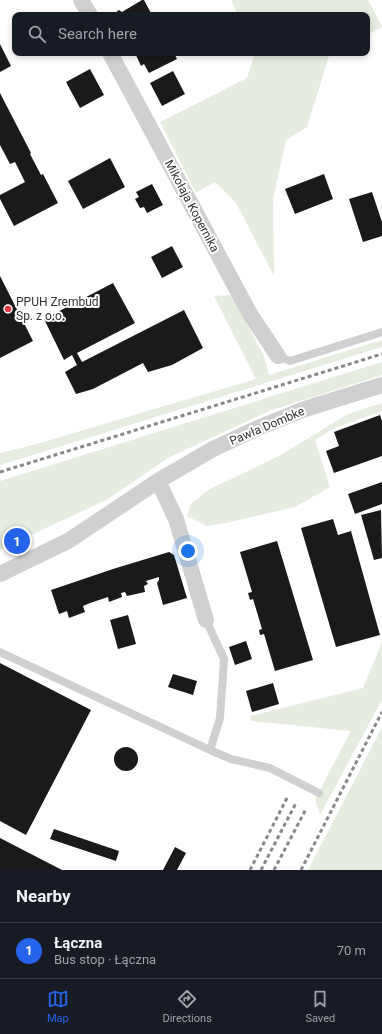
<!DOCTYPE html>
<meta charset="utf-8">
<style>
:root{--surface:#171b24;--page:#20242c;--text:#f1f3f6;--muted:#9ea1a6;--line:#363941;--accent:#2563eb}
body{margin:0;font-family:Roboto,sans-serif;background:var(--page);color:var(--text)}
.you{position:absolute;left:188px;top:551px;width:14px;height:14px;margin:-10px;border:3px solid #fff;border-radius:50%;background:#1a73e8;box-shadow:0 0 0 6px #1a73e833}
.badge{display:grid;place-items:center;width:26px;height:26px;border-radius:50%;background:var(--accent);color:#fff;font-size:13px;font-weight:700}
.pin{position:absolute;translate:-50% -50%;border:2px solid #fff;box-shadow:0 1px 4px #0006}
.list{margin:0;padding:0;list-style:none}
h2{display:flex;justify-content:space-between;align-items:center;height:52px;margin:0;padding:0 16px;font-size:17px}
h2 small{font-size:13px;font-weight:400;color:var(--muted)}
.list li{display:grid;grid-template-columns:26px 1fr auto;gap:12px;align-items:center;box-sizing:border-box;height:56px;padding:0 16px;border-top:1px solid var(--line)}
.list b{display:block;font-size:15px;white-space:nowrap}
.list p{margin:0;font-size:13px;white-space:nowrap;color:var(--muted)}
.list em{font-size:13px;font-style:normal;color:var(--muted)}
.icon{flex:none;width:22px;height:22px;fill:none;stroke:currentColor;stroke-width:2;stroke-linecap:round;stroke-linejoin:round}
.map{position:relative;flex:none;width:382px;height:870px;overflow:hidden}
.search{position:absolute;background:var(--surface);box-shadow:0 2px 6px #0003;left:12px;right:12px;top:12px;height:44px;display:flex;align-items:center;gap:10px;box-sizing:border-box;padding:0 14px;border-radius:8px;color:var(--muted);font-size:15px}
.sheet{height:108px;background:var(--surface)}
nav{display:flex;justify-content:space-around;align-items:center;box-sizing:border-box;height:56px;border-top:1px solid var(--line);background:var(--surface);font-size:11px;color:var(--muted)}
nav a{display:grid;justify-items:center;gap:2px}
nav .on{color:var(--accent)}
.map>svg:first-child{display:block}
</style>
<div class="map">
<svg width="382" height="870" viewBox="0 0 382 870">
<rect width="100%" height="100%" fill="#fff"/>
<path fill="#e6ecdf" d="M231,0H368L382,27L367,35V15H238Z
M255,53H334L329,56L307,127L286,140L273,199L274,276L236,203L215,182L196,193L160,122L247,78Z
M231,295L264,356L269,375L382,340V347L0,465V453L33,445L256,379L214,296Z
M382,362V375L269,411L168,458L108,499L27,537L21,529L1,538L5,546L0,550V481Z
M382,403V411L334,428L315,440L330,487L295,507L226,523L207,526L187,516L191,504L208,490L279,456L348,414Z
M382,642V700L320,815L315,799L351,731L251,721L250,716L363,688Z
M382,727V870H308Z"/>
<path fill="#1a1a1a" d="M142,0H144L152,15H114L115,13L119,10L122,12Z
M0,44L11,66L0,72Z
M135,53H174L177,59L149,73L144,64L141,66Z
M90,69L104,95L80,108L66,82Z
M173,71L185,94L162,106L150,83Z
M0,93L31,153L30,154L41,175L43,174L58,203L14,226L0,199V195L25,182L15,162L10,164L0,145Z
M110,158L125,187L83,209L68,181Z
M324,174L333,199L295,214L285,189Z
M152,184L163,205L147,213L144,207L140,208L135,199L139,197L136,192Z
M372,192L382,222V236L363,242L349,199Z
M172,246L183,267L162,278L151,257Z
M0,276L33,341L0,358Z
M113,283L135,323L77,353L82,362L184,310L203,348L172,365L148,372L143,363L93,389L76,394L65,372L77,365L72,355L64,360L44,319Z
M380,415L382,421V456L334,473L326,451L339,446L334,432Z
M382,482V504L355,514L348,494Z
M381,510L382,558L374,560L361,515Z
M333,519L338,535L351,531L380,635L336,647L301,528Z
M277,541L313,660L275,671L264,634L260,635L259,630L262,629L253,599L250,600L248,593L252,592L240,552Z
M169,552L174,555L187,598L163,605L157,583L159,580V577L146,581L148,584L144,586L145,592L127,596L125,592L121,593L122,597L109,602L108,597L90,603L83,606L85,612L69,618L67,611L59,614L51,590L113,569Z
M128,615L136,644L118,649L110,620Z
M246,641L252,659L235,665L229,647Z
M0,663L91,710L26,835L0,821Z
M173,674L197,681L193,695L168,687Z
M273,683L279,704L252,712L246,691Z
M114 759a12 12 0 1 1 24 0a12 12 0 1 1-24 0Z
M54,829L119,851L116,861L50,839Z
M0,838L62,870H0Z
M175,847L186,853L177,870H163Z"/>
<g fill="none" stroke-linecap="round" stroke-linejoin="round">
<path stroke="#d0d0d0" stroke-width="8" d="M278,356L290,361L382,332
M206,620L224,659L220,718L210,750L231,759L270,768L319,793
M0,652L210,750"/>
<path stroke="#d0d0d0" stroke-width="16" d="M81,0L90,15
M110,53L250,314L278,356
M158,481L176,519L206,620
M0,574L68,541L158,481L213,449L258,428L305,409L382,385"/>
<path stroke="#888" stroke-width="3" stroke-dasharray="4 3" stroke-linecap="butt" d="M0,472L382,354
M250,870L287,798
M261,870L296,803
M274,870L306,809
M301,870L382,712"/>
</g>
<circle fill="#e63946" stroke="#fff" stroke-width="1.5" cx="8" cy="309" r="4"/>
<g text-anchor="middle" stroke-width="4" stroke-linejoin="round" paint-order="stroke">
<g font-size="12" fill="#333" stroke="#fff">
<text transform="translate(192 206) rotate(62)" y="4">Mikołaja Kopernika</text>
<text transform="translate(267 426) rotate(-23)" y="4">Pawła Dombke</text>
</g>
<g font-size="12" fill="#333" stroke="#fff" text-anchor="start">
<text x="16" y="306">PPUH Zrembud<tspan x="16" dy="14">Sp. z o.o.</tspan></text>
</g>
</g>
</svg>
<div class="you"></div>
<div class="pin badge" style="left:17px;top:541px">1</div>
<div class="search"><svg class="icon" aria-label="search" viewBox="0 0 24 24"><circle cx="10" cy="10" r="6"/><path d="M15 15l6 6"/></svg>Search here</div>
</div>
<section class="sheet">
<h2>Nearby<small></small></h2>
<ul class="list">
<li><span class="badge">1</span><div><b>Łączna</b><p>Bus stop · Łączna</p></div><em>70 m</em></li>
</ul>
</section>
<nav>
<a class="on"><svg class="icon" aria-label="map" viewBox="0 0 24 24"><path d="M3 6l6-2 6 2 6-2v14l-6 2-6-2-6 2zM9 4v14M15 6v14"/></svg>Map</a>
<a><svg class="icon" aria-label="directions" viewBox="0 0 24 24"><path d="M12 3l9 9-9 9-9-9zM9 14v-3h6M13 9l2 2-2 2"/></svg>Directions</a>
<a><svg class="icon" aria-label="saved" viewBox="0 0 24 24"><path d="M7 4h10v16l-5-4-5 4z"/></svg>Saved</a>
</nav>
